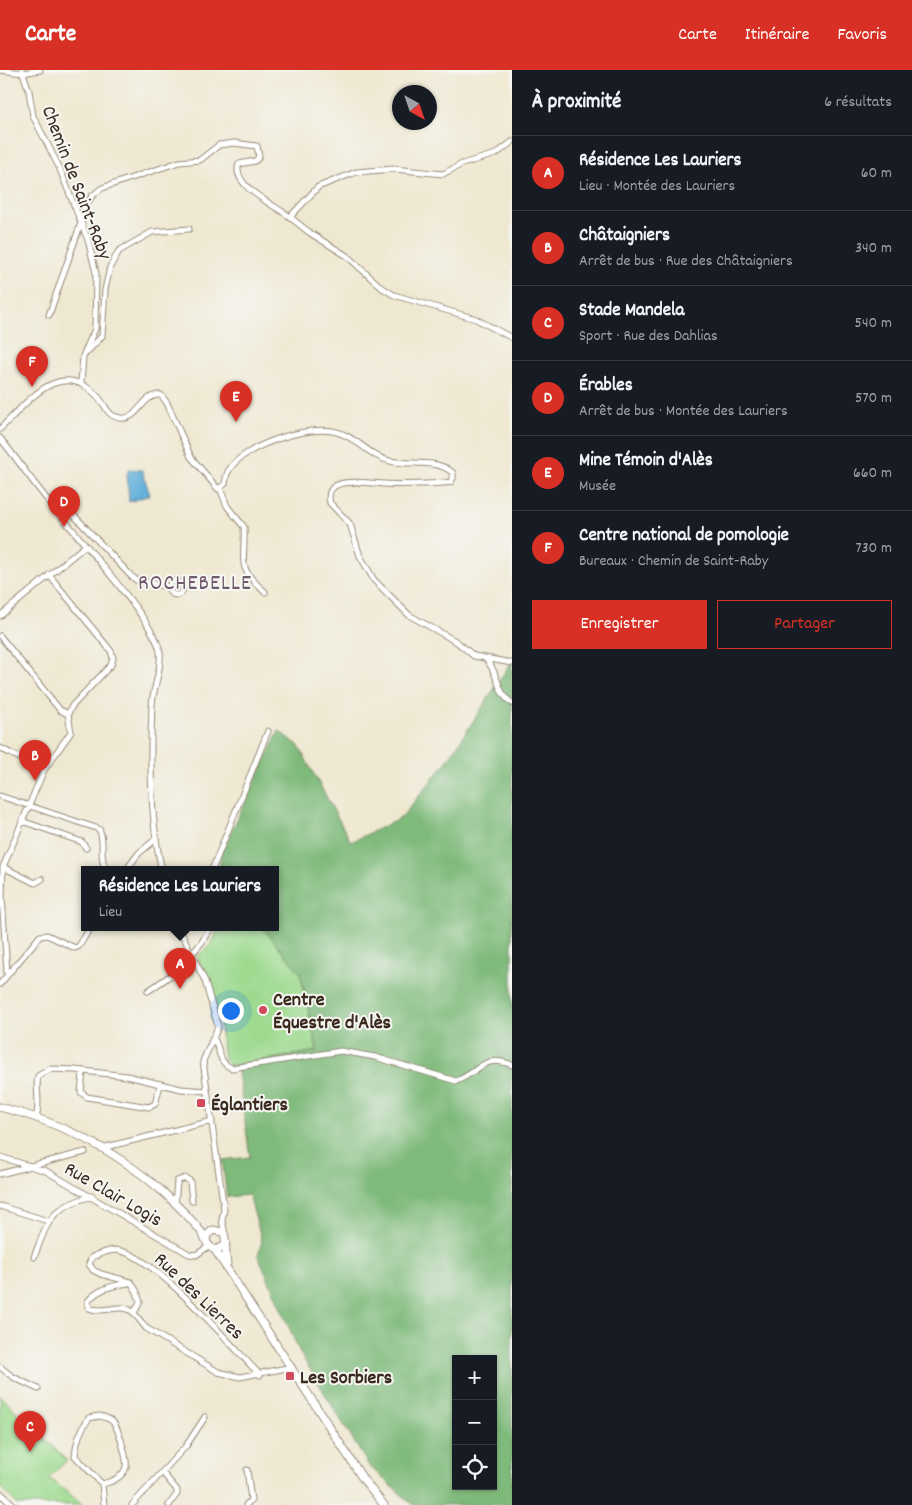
<!DOCTYPE html>
<html lang="fr">
<meta charset="utf-8">
<style>
:root{--surface:#171b24;--page:#242831;--text:#f1f3f6;--muted:#9ea1a6;--line:#363941;--accent:#d93025}
body{margin:0;font-family:Dekko,sans-serif;background:var(--page);color:var(--text)}
.controls{position:absolute;right:15px;bottom:15px;display:grid;overflow:hidden;border-radius:0px;box-shadow:0 1px 4px #0004}
.controls button{width:45px;height:45px;display:grid;place-items:center;padding:0;border:0;border-bottom:1px solid var(--line);background:var(--surface);color:var(--text);font:25px sans-serif}
.compass{position:absolute;left:392px;top:15px;width:45px;height:45px;border-radius:50%;background:var(--surface);box-shadow:0 1px 4px #0004;rotate:140deg}
.you{position:absolute;left:230px;top:940px;width:18px;height:18px;margin:-12px;border:4px solid #fff;border-radius:50%;background:#1a73e8;box-shadow:0 0 0 8px #1a73e833}
.badge{display:grid;place-items:center;width:32px;height:32px;border-radius:50%;background:var(--accent);color:#fff;font-size:16px;font-weight:700}
.pin{position:absolute;translate:-50% -41px;filter:drop-shadow(0 1px 2px #0008)}
.pin::after{content:'';position:absolute;top:26px;width:18px;height:15px;background:inherit;clip-path:polygon(0 0,100% 0,50% 100%)}
.popup{position:absolute;left:81px;top:796px;width:198px;height:65px;box-sizing:border-box;display:grid;place-content:center;border-radius:0px;background:var(--surface);filter:drop-shadow(0 1px 4px #0005);font-size:16px;white-space:nowrap;color:var(--muted)}
.popup b{font-size:19px;color:var(--text)}
.popup::after{content:'';position:absolute;left:50%;top:100%;margin-left:-10px;border:10px solid transparent;border-top-color:var(--surface)}
.list{margin:0;padding:0;list-style:none}
h2{display:flex;justify-content:space-between;align-items:center;height:65px;margin:0;padding:0 20px;font-size:21px}
h2 small{font-size:16px;font-weight:400;color:var(--muted)}
.list li{display:grid;grid-template-columns:32px 1fr auto;gap:15px;align-items:center;box-sizing:border-box;height:75px;padding:0 20px;border-top:1px solid var(--line)}
.list b{display:block;font-size:19px;white-space:nowrap}
.list p{margin:0;font-size:16px;white-space:nowrap;color:var(--muted)}
.list em{font-size:16px;font-style:normal;color:var(--muted)}
.actions{display:flex;gap:10px;padding:15px 20px}
.actions a{flex:1;padding:11px 0;border:1px solid var(--accent);border-radius:0px;text-align:center;font-size:18px;color:var(--accent)}
.actions .main{background:var(--accent);color:#fff}
.icon{flex:none;width:28px;height:28px;fill:none;stroke:currentColor;stroke-width:2;stroke-linecap:round;stroke-linejoin:round}
.map{position:relative;flex:none;width:512px;height:1435px;overflow:hidden}
header{display:flex;align-items:center;gap:30px;box-sizing:border-box;height:70px;padding:0 25px;background:var(--accent);color:#fff}
header strong{font-size:24px}
nav{display:flex;gap:28px;margin-inline-start:auto;font-size:18px}
main{display:flex}
aside{flex:1;background:var(--surface)}
.map>svg:first-child{display:block}
</style>
<header>
<strong>Carte</strong>
<nav><a>Carte</a><a>Itinéraire</a><a>Favoris</a></nav>
</header>
<main>
<div class="map">
<svg width="512" height="1435" viewBox="0 0 512 1435">
<rect width="100%" height="100%" fill="#f6f6f2"/>
<filter id="ink" filterUnits="userSpaceOnUse"><feTurbulence type="fractalNoise" baseFrequency=".02" numOctaves="2"/><feDisplacementMap in="SourceGraphic" scale="10" xChannelSelector="R" yChannelSelector="G"/><feConvolveMatrix kernelMatrix="1 2 1 2 8 2 1 2 1" color-interpolation-filters="sRGB"/></filter>
<filter id="wash" filterUnits="userSpaceOnUse"><feTurbulence type="fractalNoise" baseFrequency=".0096" numOctaves="4" result="noise"/><feDisplacementMap in="SourceGraphic" scale="20" xChannelSelector="R" yChannelSelector="G"/><feGaussianBlur stdDeviation="1.12" result="paint"/><feColorMatrix in="noise" values="0 0 0 0 0 0 0 0 0 0 0 0 0 0 0 0 0 1.4 0 .05"/><feComposite in="paint" operator="in"/></filter>
<g filter="url(#wash)">
<rect width="100%" height="100%" fill="#efe8d1"/>
<path fill="#9dda8f" stroke="#6c8256" d="M217,858H263L300,902L317,981L230,996L224,990L220,954L214,926L197,886C207,880 217,870 217,858Z
M0,1326L67,1390L49,1408L83,1435H18L0,1417Z"/>
<path fill="#7eba7a" stroke="#5c724c" fill-rule="evenodd" d="M512,591V1435H413L369,1396L300,1283L258,1185L262,1171L249,1125L227,1127L222,1090L250,1087L237,995L317,981L300,902L263,858H275V800H219L222,781L279,661L298,675L351,772L401,748L448,690ZM456,1289H493V1416H456Z"/>
<path fill="#5eaed8" stroke="#4c6c7b" d="M129,399L142,400L150,425L129,432L127,405Z"/>
</g>
<g filter="url(#ink)">
<g fill="none" stroke-linecap="round" stroke-linejoin="round">
<defs>
<path id="minor" d="M0,0L23,3L40,0
M22,0L29,21L33,46L59,97L88,170L96,203L95,259L83,286L81,313
M290,147L310,163L347,186L381,217L394,225L476,249L512,268
M49,245L81,153L83,140L92,126L102,118L179,92L200,90L219,75L234,73L257,76L259,87L255,91L239,94C230,115 276,136 290,147L318,117L356,102L394,99L443,104L462,94L496,84L512,72
M85,284L102,266L105,220L110,197L119,181L152,162L189,159
M0,359C28,332 61,285 99,328C107,337 107,346 120,348C139,351 142,323 161,325L167,333L191,387L218,419L225,414C226,409 226,404 229,400C244,375 310,354 337,362C357,367 370,387 390,391C410,396 437,388 453,403V408L451,412C443,414 396,415 385,414C371,414 322,403 330,433L350,454L360,486L374,510L409,545L457,572L474,586L512,593
M0,368C18,390 33,413 51,434C74,463 156,552 160,582C162,600 153,617 152,635C150,683 150,753 162,800
M220,418L227,436L244,457C246,491 234,495 265,522
M50,433L55,432L66,437L131,506L136,510L169,517
M169 518a7 7 0 1 1 14 0a7 7 0 1 1-14 0Z
M0,546L85,476
M0,566L60,640L68,644
M486,589C499,603 496,623 512,633
M0,678L44,700
M0,726L99,759C106,772 98,787 106,800
M22,751L82,772L86,778
M3,797L35,813L42,809
M126,800L139,783L156,769
M212,800L268,661
M179,858L205,911L218,957L203,991L224,1139L222,1150L225,1164
M191,885L202,872L210,858
M7,903L2,826L3,797L44,700L71,662L68,644L72,636L111,595L113,588L111,581L49,505
M0,914L40,866L47,865L75,878L79,876L90,858
M148,921L193,890
M214,969C221,981 218,993 232,998L341,981L375,987L456,1011C479,1003 483,983 512,995
M83,1002L81,1022L87,1027L149,1037L155,1034L160,1015
M36,1047C41,1032 35,1020 38,1006L50,999L75,1000L127,1006L181,1019L207,1021
M102,1078L212,1051
M0,1087L46,1101L189,1184L196,1185L209,1176
M0,1104L85,1082
M175,1134L177,1111L185,1108L190,1111L192,1131
M0,1136L48,1151
M34,1187C49,1149 50,1138 92,1126
M128,1213C113,1216 99,1218 88,1231L89,1238C104,1245 121,1231 134,1243
M0,1297L13,1307L38,1319
M260,1305C232,1276 156,1188 121,1181C112,1178 100,1184 92,1187L89,1194L93,1200L101,1204L131,1212L137,1222L140,1232L134,1243L146,1258L218,1302L240,1307L292,1297
M99,1346C105,1347 109,1348 113,1352C118,1357 128,1390 126,1397C123,1407 111,1412 102,1414L75,1386C76,1372 80,1360 89,1348Z
M162,1402L177,1420V1424L169,1435
M102,1414L104,1435
M132,1435L186,1376L205,1347
M246,1435L251,1430L247,1400"/>
<path id="tertiary" d="M0,1423L13,1435"/>
<path id="secondary" d="M0,1037C60,1052 115,1080 162,1121C175,1133 191,1148 202,1163C206,1169 207,1177 215,1180L224,1176
M206,1171L207,1165L213,1160L223,1162C228,1169 224,1183 227,1193
M215,1180L363,1409L384,1435"/>
</defs>
<use href="#minor" stroke="#958978" stroke-width="7"/>
<use href="#tertiary" stroke="#958978" stroke-width="8"/>
<use href="#secondary" stroke="#958978" stroke-width="9"/>
<use href="#minor" stroke="#fff" stroke-width="5"/>
<use href="#tertiary" stroke="#fff" stroke-width="6"/>
<use href="#secondary" stroke="#fff" stroke-width="7"/>
</g>
</g>
<g fill="#d1495b" stroke="#f6f6f2" stroke-width="2">
<circle cx="263" cy="940" r="5"/>
<rect x="196" y="1028" width="10" height="10" rx="2.5"/>
<rect x="285" y="1301" width="10" height="10" rx="2.5"/>
</g>
<g text-anchor="middle" stroke-width="4" stroke-linejoin="round" paint-order="stroke">
<g font-size="20" fill="#3b2a1e" stroke="#f6f6f2">
<text transform="translate(78 112) rotate(69)" y="7">Chemin de Saint-Raby</text>
<text transform="translate(114 1123) rotate(30)" y="7">Rue Clair Logis</text>
<text transform="translate(200 1225) rotate(44)" y="7">Rue des Lierres</text>
</g>
<g font-size="20" font-weight="bold" fill="#3b2a1e" stroke="#f6f6f2" text-anchor="start">
<text x="273" y="935">Centre<tspan x="273" dy="23">Équestre d'Alès</tspan></text>
<text x="211" y="1040">Églantiers</text>
<text x="300" y="1313">Les Sorbiers</text>
</g>
<g font-size="22" letter-spacing="1" fill="#705a6c" stroke="#f6f6f2">
<text x="195" y="519">ROCHEBELLE</text>
</g>
</g>
</svg>
<div class="controls">
<button>+</button>
<button>−</button>
<button><svg class="icon" aria-label="locate" viewBox="0 0 24 24"><circle cx="12" cy="12" r="6"/><path d="M12 2v4M12 18v4M2 12h4M18 12h4"/></svg></button>
</div>
<svg class="compass" viewBox="-18 -18 36 36"><path d="M0-13l5 13h-10z" fill="#e53935"/><path d="M0 13l5-13h-10z" fill="#9ea1a6"/></svg>
<div class="you"></div>
<div class="pin badge" style="left:180px;top:919px">A</div>
<div class="popup"><b>Résidence Les Lauriers</b>Lieu</div>
<div class="pin badge" style="left:35px;top:711px">B</div>
<div class="pin badge" style="left:30px;top:1382px">C</div>
<div class="pin badge" style="left:64px;top:457px">D</div>
<div class="pin badge" style="left:236px;top:352px">E</div>
<div class="pin badge" style="left:32px;top:317px">F</div>
</div>
<aside>
<h2>À proximité<small>6 résultats</small></h2>
<ul class="list">
<li><span class="badge">A</span><div><b>Résidence Les Lauriers</b><p>Lieu · Montée des Lauriers</p></div><em>60 m</em></li>
<li><span class="badge">B</span><div><b>Châtaigniers</b><p>Arrêt de bus · Rue des Châtaigniers</p></div><em>340 m</em></li>
<li><span class="badge">C</span><div><b>Stade Mandela</b><p>Sport · Rue des Dahlias</p></div><em>540 m</em></li>
<li><span class="badge">D</span><div><b>Érables</b><p>Arrêt de bus · Montée des Lauriers</p></div><em>570 m</em></li>
<li><span class="badge">E</span><div><b>Mine Témoin d'Alès</b><p>Musée</p></div><em>660 m</em></li>
<li><span class="badge">F</span><div><b>Centre national de pomologie</b><p>Bureaux · Chemin de Saint-Raby</p></div><em>730 m</em></li>
</ul>
<div class="actions"><a class="main">Enregistrer</a><a>Partager</a></div>
</aside>
</main>
